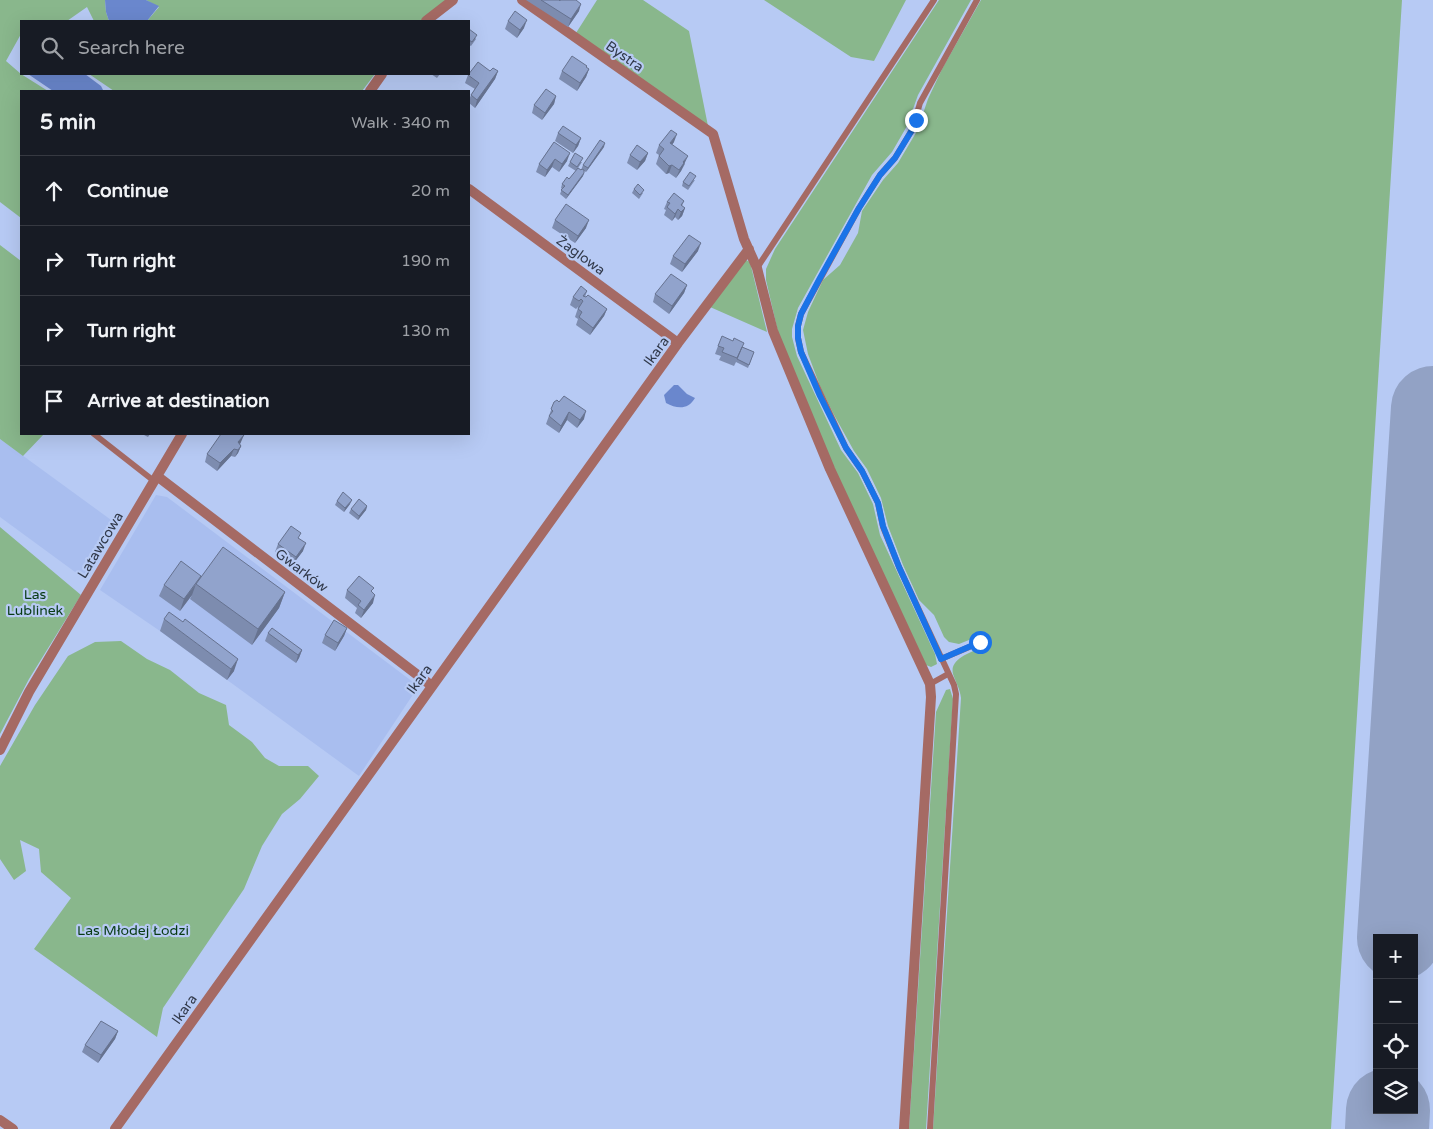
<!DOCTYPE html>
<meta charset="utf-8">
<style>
:root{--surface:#171b24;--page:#20242c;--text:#f1f3f6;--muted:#9ea1a6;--line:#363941}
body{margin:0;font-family:"Varela Round",sans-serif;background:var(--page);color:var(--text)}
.controls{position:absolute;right:15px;bottom:15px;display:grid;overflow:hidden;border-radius:0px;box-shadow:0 5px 20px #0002}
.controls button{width:45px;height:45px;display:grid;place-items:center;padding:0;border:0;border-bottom:1px solid var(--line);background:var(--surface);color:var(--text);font:25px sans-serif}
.stop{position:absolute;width:15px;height:15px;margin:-11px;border:4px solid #1a73e8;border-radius:50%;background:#fff}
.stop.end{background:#1a73e8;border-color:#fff;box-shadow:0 1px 5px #0008}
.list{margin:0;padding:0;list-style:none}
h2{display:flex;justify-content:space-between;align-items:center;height:65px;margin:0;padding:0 20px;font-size:21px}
h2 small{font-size:16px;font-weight:400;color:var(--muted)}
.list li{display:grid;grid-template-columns:32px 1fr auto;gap:15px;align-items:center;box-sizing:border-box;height:70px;padding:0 20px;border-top:1px solid var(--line)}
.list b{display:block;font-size:19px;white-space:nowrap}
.list em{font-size:16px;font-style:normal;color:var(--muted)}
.icon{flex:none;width:28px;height:28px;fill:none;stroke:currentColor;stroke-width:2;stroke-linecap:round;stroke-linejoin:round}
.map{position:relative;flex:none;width:1433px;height:1129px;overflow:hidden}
.search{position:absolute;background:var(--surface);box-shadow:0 5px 20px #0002;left:20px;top:20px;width:450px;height:55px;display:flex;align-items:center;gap:12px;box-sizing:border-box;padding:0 18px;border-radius:0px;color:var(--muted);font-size:19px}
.panel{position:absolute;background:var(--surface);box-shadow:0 5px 20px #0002;left:20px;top:90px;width:450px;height:345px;border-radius:0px}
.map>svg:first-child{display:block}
</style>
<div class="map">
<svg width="1433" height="1129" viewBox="0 0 1433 1129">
<rect width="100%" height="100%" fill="#b7caf4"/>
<path fill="#a9beef" d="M0,439L118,525L86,580L0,517Z
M156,495L167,497L413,682L414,693L359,776L160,631L100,590Z"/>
<path fill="#89b78c" d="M0,0H105L106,12L109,21H94L87,7L67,21H21V34L6,61L21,74L48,91H21V218L0,202Z
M146,0H449L427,21H147L159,7Z
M597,0H643L689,31L708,126L576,33Z
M764,0H906L874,61L851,57Z
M939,0H971L918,95L907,126L892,152L872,175L798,308L792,329V337L797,356L841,450L858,473L873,504L880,535L935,654L937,664L931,667L926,665L833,467L778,332L766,280V269L775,249Z
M981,0H1402L1331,1129H933L961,698C960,689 956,683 953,674C949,658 973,652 984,646L979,636L959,644L949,642L944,637L934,615L919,600L903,565L888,526L881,498L867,469L854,451L833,413L820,386L808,354L803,330L808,312L823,280L840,265L858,233L862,211L883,180L898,163L917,131L928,99L942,69Z
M89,74H375L362,91H114Z
M0,245L21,261V434H44L23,456L0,439Z
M746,260L750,262L767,332L710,307Z
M0,527L81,595L29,679L0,734Z
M121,641L147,659L170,670L199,693L226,705L229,725L252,742L265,758L279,766H308L319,776L300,799L282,814L262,846L244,889L163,1008L157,1037L34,949L71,898L41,872L39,849L20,840L26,871L14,880L0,859V766L35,705L68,656L95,642Z
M950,689L953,699L926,1129H909L936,712L946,690Z"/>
<path fill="#6a87cd" d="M105,0H146L159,6L147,21H109L106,12Z
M28,74H85L101,86L103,90L102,91H53Z
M674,385H678L687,394L695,398C688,410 677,409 666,403L664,395Z"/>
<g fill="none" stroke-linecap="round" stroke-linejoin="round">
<path stroke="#92a2c5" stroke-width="84" d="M1399,938L1433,408
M1387,1129L1388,1110"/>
<path stroke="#a56a64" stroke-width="6" d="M757,268L934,0
M94,434L154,481
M941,659L981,642
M930,684L948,674
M930,1129L956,694L954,685L899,567L883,527L878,503L862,471L846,448L801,352L798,338V326L801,314L859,208L880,175L895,158L912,130L920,103L977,0"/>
<path stroke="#a56a64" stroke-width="10" d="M522,0L713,134L744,239L757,268L773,331L830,469L930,684L931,697L904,1129
M426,21L453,0
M370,91L382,74
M469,189L678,343
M157,476L432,686
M0,750L29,692L182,434
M0,1120L13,1129
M115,1129L678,343L749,249"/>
</g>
<path fill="#7d8caf" d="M526,0H559L579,11L568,27Z
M508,21L524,28L517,38L505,29Z
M469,29L476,39L471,46L469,45Z
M586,68L589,69L586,77L577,91L559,79L562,71Z
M490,71H498L495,79L475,108L469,103V100L471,95L475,89L465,83L468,75Z
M431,74H440L437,78Z
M556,96L554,104L542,120L532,113L534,105Z
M558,133L581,138L578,146L573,153L555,141Z
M554,142L567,161L559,172L552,167L545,177L536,172L539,164Z
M674,142L672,145L685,164L681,171L676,178L669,173L666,174L656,164L659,155L656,153L659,145Z
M604,147L586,172L584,171L583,176L566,199L560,194L562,189L561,188L562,184L569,179L576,171L568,166L570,162H582L578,168L581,170L583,165Z
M648,153L645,161L637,170L627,163L630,155Z
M695,180L688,190L682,186L683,182Z
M634,189L643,193L639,199L632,193Z
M684,201L682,206L685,208L682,216L678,220L675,217L672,221L664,215L666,210L664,209L667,202Z
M555,220L586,228L575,243L552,228Z
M698,251L682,272L670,264L673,256Z
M687,285L684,293L669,314L653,302L655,294Z
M587,291L585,297L607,309L604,316L590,335L576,325L578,319L575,317L578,308V307L576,309L570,305L573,297Z
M718,346L742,347L754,352L748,368L736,362L734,366L719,360L721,356L715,354Z
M554,402L584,419L577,428L567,420L559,433L546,424Z
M142,434H150L148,437Z
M241,442L240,444L241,446L238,453L235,457L231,456L217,471L205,462L207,454Z
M337,501L350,504L344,512L335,505Z
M367,506L366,510L358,520L349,513L351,509Z
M299,538L303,551L293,564L275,552L278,544Z
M201,576L285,592L279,608L252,645L190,599L192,595L180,611L159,596L164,585Z
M347,590L372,592L373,603L361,618L355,613L357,608L345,598Z
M164,619L234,671L227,680L160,631Z
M347,628L344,636L335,651L322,643L325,635Z
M268,633L302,650L299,658L296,663L265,641Z
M118,1031L115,1039L98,1063L82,1052L85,1045Z"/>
<path fill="#66728f" d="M581,4L579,11L568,27L571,19Z
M527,20L524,28L517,38L520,30Z
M589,69L586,77L577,91L580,83Z
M498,71L495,79L475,108L477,100Z
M556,96L554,104L542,120L545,113Z
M677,134L674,142L667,151L670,143Z
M581,138L578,146L573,153L576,145Z
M605,143L604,147L586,172L588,168Z
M570,153L567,161L559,172L562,164Z
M648,153L645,161L637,170L640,162Z
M688,156L681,171L676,178L683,162Z
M555,159L552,167L545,177L547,170Z
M672,165L669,173L666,174L669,166Z
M584,173L583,176L566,199L568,195Z
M685,208L682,216L678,220L681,212Z
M678,209L675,217L672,221L675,214Z
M589,220L586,228L575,243L578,236Z
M701,243L698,251L682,272L685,264Z
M687,285L684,293L669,314L672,306Z
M607,309L604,316L590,335L593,328Z
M586,411L584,419L577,428L580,420Z
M569,412L567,420L559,433L561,426Z
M244,435L241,442L236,450L238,442Z
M241,446L238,453L235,457L238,450Z
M234,449L231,456L217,471L220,463Z
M352,500L350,504L344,512L345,508Z
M367,506L366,510L358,520L359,516Z
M306,543L303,551L293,564L296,557Z
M196,584L192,595L180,611L184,599Z
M285,592L279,608L252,645L258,629Z
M375,595L373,603L361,618L364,610Z
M347,628L344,636L335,651L338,643Z
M302,650L299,658L296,663L298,655Z
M238,659L234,671L227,680L231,669Z
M118,1031L115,1039L98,1063L101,1055Z"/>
<path fill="#91a3cc" stroke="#66728f" d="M541,0H559L560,1V0H576L581,4L571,19Z
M515,11L527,20L520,30L508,21Z
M469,29L477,35L472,42L469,40Z
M572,56L587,66L586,67L589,69L580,83L562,71Z
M478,62L490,71L493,68L498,71L477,100L471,95L479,83L468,75Z
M546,89L556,96L545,113L534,105Z
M563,126L581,138L576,145L558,133Z
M671,130L677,134L670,143L688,156L683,162L684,163L679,170L672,165L669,166L659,156L664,149L659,145Z
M600,140L605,143L588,168L583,165Z
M554,142L570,153L562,164L555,159L547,170L539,164Z
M637,145L648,153L640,162L630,155Z
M575,153L583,158L577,167L570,162Z
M578,168L581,170L582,169L584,170V173L568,195L561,190L565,186L562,184L567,177L569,179Z
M690,172L696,176L689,186L683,182Z
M638,184L644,190L640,195L634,189Z
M674,193L684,201L681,205L685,208L681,212L678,209L675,214L667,207L670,203L667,202Z
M566,204L589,220L578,236L555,220Z
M689,235L701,243L685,264L673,256Z
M671,274L687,285L672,306L655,294Z
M581,286L587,291L583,296L586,297L588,295L607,309L593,328L579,317L582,312L578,309L583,301L581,299L579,301L573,297Z
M722,336L733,341L734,338L744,343L737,358L722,352L724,348L718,346Z
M742,347L754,352L749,365L737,359Z
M564,396L586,411L580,420L569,412L561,426L549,416L553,411L551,409L554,402L557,400L559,402Z
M221,434H243L244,435L238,442L241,446L238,450L234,449L220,463L207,454Z
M343,492L352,500L345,508L337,501Z
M359,499L367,506L359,516L351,509Z
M291,526L301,533L298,538L306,543L296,557L278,544Z
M223,547L285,592L258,629L196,584Z
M181,561L201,576L184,599L164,585Z
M359,576L374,588L371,591L375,595L364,610L358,605L361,601L347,590Z
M169,612L183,622L185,619L238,659L231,669L164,619Z
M334,620L347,628L338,643L325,635Z
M272,628L302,650L298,655L268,633Z
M101,1021L118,1031L101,1055L85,1045Z"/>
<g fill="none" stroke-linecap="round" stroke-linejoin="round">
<path stroke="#1a73e8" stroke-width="6" d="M916,120L912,130L895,158L880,175L859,208L820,278L801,314L798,326V338L801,352L820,396L846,448L862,471L878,503L883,526L899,567L941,659L980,642"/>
</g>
<g text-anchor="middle" stroke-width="4.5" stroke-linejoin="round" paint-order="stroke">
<g font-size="14" fill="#323a4b" stroke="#b7caf4">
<text transform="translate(625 56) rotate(35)" y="5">Bystra</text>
<text transform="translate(581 255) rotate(36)" y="5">Żaglowa</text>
<text transform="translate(656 351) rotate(-54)" y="5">Ikara</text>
<text transform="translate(100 545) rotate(-59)" y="5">Latawcowa</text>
<text transform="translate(302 570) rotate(37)" y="5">Gwarków</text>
<text transform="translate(419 679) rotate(-54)" y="5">Ikara</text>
<text transform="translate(184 1009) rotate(-55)" y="5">Ikara</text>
</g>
<g font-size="14" fill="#083b13" stroke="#b7caf4">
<text x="35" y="599">Las<tspan x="35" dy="16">Lublinek</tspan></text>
<text x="133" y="935">Las Młodej Łodzi</text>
</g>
</g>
</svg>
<div class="controls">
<button>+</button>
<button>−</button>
<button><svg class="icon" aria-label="locate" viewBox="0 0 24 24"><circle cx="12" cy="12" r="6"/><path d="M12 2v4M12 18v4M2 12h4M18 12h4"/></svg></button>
<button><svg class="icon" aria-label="layers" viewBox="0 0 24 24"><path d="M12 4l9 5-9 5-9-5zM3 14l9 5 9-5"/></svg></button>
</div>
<div class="stop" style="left:980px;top:642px"></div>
<div class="stop end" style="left:916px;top:120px"></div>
<div class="search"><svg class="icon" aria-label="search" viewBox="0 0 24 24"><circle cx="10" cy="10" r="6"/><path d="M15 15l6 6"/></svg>Search here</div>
<section class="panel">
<h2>5 min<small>Walk · 340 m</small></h2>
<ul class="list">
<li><svg class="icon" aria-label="ahead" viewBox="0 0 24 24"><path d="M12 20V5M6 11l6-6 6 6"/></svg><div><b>Continue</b></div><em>20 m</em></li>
<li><svg class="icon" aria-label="right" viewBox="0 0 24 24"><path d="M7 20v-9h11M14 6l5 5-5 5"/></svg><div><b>Turn right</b></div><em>190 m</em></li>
<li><svg class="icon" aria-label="right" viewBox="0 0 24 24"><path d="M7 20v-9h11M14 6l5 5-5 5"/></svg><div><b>Turn right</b></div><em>130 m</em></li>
<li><svg class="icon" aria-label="arrive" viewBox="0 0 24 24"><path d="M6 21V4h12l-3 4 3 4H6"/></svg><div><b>Arrive at destination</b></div></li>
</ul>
</section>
</div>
